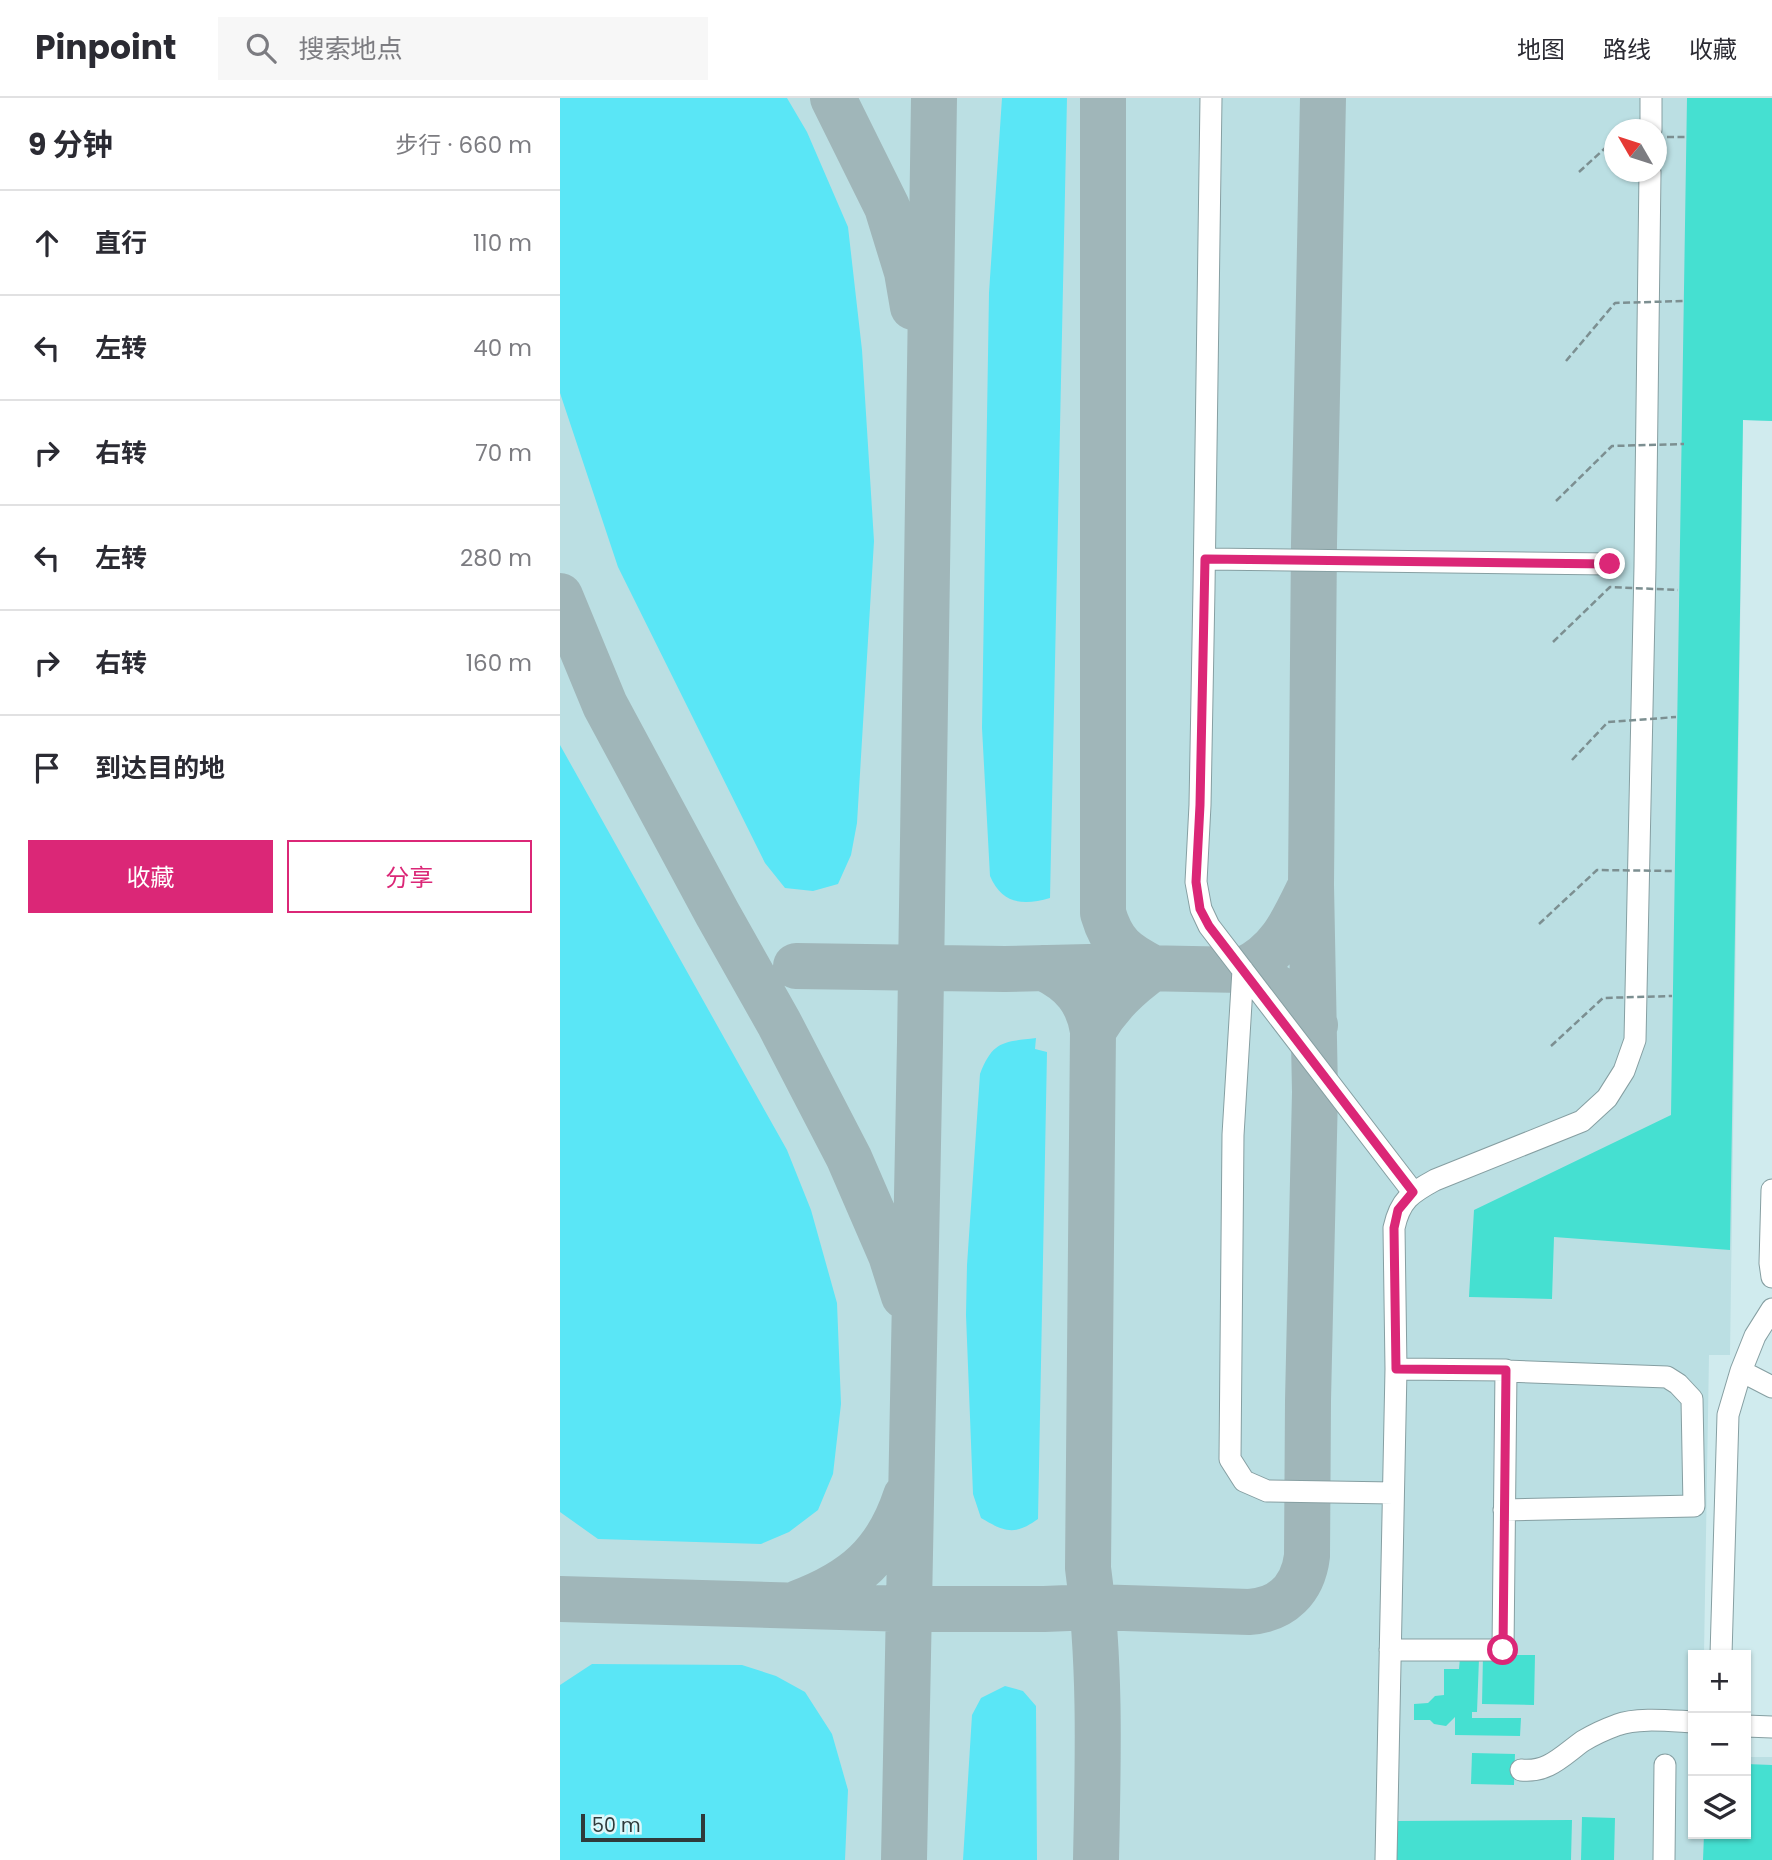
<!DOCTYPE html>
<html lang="zh">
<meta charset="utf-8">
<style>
:root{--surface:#fff;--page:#f7f7f7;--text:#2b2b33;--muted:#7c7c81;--line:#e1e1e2;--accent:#db2777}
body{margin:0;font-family:Poppins,"Noto Sans SC",sans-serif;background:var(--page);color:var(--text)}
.controls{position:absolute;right:21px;bottom:21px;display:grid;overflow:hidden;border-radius:0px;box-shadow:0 2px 5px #0004}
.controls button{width:63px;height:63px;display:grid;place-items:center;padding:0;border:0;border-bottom:2px solid var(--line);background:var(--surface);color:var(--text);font:35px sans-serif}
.compass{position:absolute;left:1044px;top:21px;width:63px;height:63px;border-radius:50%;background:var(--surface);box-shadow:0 2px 5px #0004;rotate:309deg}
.scale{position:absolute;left:21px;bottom:18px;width:124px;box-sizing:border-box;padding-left:7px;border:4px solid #2f3a3b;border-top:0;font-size:19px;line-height:24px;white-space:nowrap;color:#2f3a3b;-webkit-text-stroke:5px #ddf8fb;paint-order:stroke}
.stop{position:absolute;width:21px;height:21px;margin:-16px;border:5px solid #db2777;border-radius:50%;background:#fff}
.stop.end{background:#db2777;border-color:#fff;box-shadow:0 2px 7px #0008}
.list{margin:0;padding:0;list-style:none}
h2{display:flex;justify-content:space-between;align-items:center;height:91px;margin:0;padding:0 28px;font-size:30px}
h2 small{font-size:23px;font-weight:400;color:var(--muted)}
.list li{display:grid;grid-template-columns:46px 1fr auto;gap:21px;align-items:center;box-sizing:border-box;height:105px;padding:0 28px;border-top:2px solid var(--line)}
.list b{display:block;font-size:26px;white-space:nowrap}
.list em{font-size:23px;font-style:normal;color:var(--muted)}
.actions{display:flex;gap:14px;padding:21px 28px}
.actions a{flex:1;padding:16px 0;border:2px solid var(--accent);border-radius:0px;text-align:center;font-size:24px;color:var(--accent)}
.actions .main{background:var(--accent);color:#fff}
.icon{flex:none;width:38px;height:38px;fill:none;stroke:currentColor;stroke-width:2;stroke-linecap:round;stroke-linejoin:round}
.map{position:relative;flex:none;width:1212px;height:1762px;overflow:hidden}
header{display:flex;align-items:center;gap:42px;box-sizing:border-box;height:98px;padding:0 35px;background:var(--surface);border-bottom:2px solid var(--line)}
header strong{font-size:33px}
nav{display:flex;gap:38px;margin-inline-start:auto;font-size:24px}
.search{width:490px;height:63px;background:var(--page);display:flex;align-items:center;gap:18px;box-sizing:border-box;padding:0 24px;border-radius:0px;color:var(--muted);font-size:26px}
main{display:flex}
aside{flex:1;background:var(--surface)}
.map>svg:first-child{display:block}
</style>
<header>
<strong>Pinpoint</strong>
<div class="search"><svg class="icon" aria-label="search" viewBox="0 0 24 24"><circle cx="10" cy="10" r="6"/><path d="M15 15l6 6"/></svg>搜索地点</div>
<nav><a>地图</a><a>路线</a><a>收藏</a></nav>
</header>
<main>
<aside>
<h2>9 分钟<small>步行 · 660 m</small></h2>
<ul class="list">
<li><svg class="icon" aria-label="ahead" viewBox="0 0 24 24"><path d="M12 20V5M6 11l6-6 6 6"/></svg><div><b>直行</b></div><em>110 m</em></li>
<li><svg class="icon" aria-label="left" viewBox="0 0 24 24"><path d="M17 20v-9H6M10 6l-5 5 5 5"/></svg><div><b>左转</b></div><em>40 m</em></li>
<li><svg class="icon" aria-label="right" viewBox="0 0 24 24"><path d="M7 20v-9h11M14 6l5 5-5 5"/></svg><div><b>右转</b></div><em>70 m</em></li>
<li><svg class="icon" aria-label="left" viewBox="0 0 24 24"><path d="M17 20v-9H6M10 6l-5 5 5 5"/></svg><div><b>左转</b></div><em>280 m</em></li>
<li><svg class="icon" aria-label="right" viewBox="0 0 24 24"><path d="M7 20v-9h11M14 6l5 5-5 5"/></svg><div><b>右转</b></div><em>160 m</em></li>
<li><svg class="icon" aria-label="arrive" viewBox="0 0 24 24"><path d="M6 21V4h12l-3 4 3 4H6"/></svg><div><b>到达目的地</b></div></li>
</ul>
<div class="actions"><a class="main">收藏</a><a>分享</a></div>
</aside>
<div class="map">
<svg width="1212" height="1762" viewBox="0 0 1212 1762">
<rect width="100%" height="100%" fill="#d0ebee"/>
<path fill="#bbdfe3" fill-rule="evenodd" d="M0,0H1212V323L1183,322L1170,1257H1149L1144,1557H1133V1736H1186V1659H1212V1762H0ZM1054,32H1096V74H1054Z"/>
<path fill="#5ae6f6" d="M0,0H227L247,34L288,129L302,252L314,443L297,725L291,757L278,786L253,793L225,790L205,765L58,469L0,295Z
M442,0H507L490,800C463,808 442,806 430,778L422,630L429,195Z
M0,647L227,1052L251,1112L277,1205L281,1306L273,1376L258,1412L229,1434L201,1446L38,1441L0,1414Z
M476,940L475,951L487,954L478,1421C454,1438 445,1434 421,1420L413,1396L406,1217L407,1167L420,976C433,942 444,944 476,940Z
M32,1566L182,1567L216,1578L245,1594L272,1636L288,1692L285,1762H0V1587Z
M445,1588L463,1593L476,1608L477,1762H403L412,1617L421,1600Z"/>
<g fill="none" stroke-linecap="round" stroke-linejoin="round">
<path stroke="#a0b6b9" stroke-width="46" d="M273,0L327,109L347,174L353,209
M0,498L45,607L157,815L219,925L289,1060L331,1157L344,1198
M750,789C733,824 720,855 683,872C713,886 736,898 755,927
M236,868L445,871L529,869L683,872
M484,870C513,884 528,902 533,933L528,1470C541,1567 538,1664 536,1762
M533,933C549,906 568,888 593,870C565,856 552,846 543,815V0
M0,1501L349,1511H484L533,1509L689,1514C722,1512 743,1491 747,1458L748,1303L755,994L751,787L754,445L763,0
M238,1505C294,1484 327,1456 346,1398
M344,1762L360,944L374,0"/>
</g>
<path fill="#45e0d1" d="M1127,0H1212V323L1183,322L1170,1152L994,1139L992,1201L909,1199L914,1112L1111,1017Z
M923,1557H975L974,1607L922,1606Z
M900,1560H919L917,1614H912V1620H961L960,1638L895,1637V1619L886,1628L874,1626L870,1622H854V1606L868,1605L875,1598L884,1597V1571H899Z
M912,1655L955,1656L954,1687L911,1686Z
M1186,1666L1212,1667V1762H1143L1144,1736H1186Z
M1022,1719L1055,1720L1054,1762H1021Z
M1012,1722L1011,1762H835V1723Z"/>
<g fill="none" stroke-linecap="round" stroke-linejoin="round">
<defs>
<path id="minor" d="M651,0L644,490L640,707L636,784L641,811L649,828L853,1094
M1091,32V0
M645,461L1050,466
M683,872L673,1037L670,1361L684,1383L707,1393L833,1395
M1212,1092L1210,1165L1212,1179
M1212,1211L1195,1238L1181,1273L1212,1289
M944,1412L1134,1408L1132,1301L1118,1286L1107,1279L946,1273
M830,1552H943L946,1272L836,1271
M1161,1557L1168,1317L1181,1273
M1186,1628L1212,1629
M961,1672C988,1675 1002,1658 1023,1643C1033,1637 1046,1631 1057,1627C1077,1619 1112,1623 1133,1624
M826,1762L836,1271L834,1130C840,1102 851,1095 875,1082L1022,1023L1047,1000L1064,973L1075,942L1085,468L1090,74
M1104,1762L1105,1667"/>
</defs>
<use href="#minor" stroke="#869fa2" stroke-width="23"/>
<path stroke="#7c8f91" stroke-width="2.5" stroke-dasharray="7 3.5" stroke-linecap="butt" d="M1107,39H1126
M1019,74L1054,42"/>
<use href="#minor" stroke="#fff" stroke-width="21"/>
<path stroke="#7c8f91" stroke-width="2.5" stroke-dasharray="7 3.5" stroke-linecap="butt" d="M1006,263L1055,205L1123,203
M996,403L1052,348L1124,346
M993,544L1050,489L1118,492
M1012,662L1048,624L1116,619
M979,826L1037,772L1114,773
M991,948L1043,900L1112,898"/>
</g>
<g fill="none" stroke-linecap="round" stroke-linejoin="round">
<path stroke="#db2777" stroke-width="9" d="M943,1552L946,1272L836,1271L834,1130L838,1112L853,1094L649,828L640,811L636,784L640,707L645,461L1050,466"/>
</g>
</svg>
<div class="controls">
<button>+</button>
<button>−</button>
<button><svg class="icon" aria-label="layers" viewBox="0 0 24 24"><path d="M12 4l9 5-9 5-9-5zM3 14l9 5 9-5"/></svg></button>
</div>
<svg class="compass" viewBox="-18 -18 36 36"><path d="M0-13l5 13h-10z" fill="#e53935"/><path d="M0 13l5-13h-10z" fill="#7c7c81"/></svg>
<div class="scale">50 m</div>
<div class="stop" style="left:943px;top:1552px"></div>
<div class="stop end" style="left:1050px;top:466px"></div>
</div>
</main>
